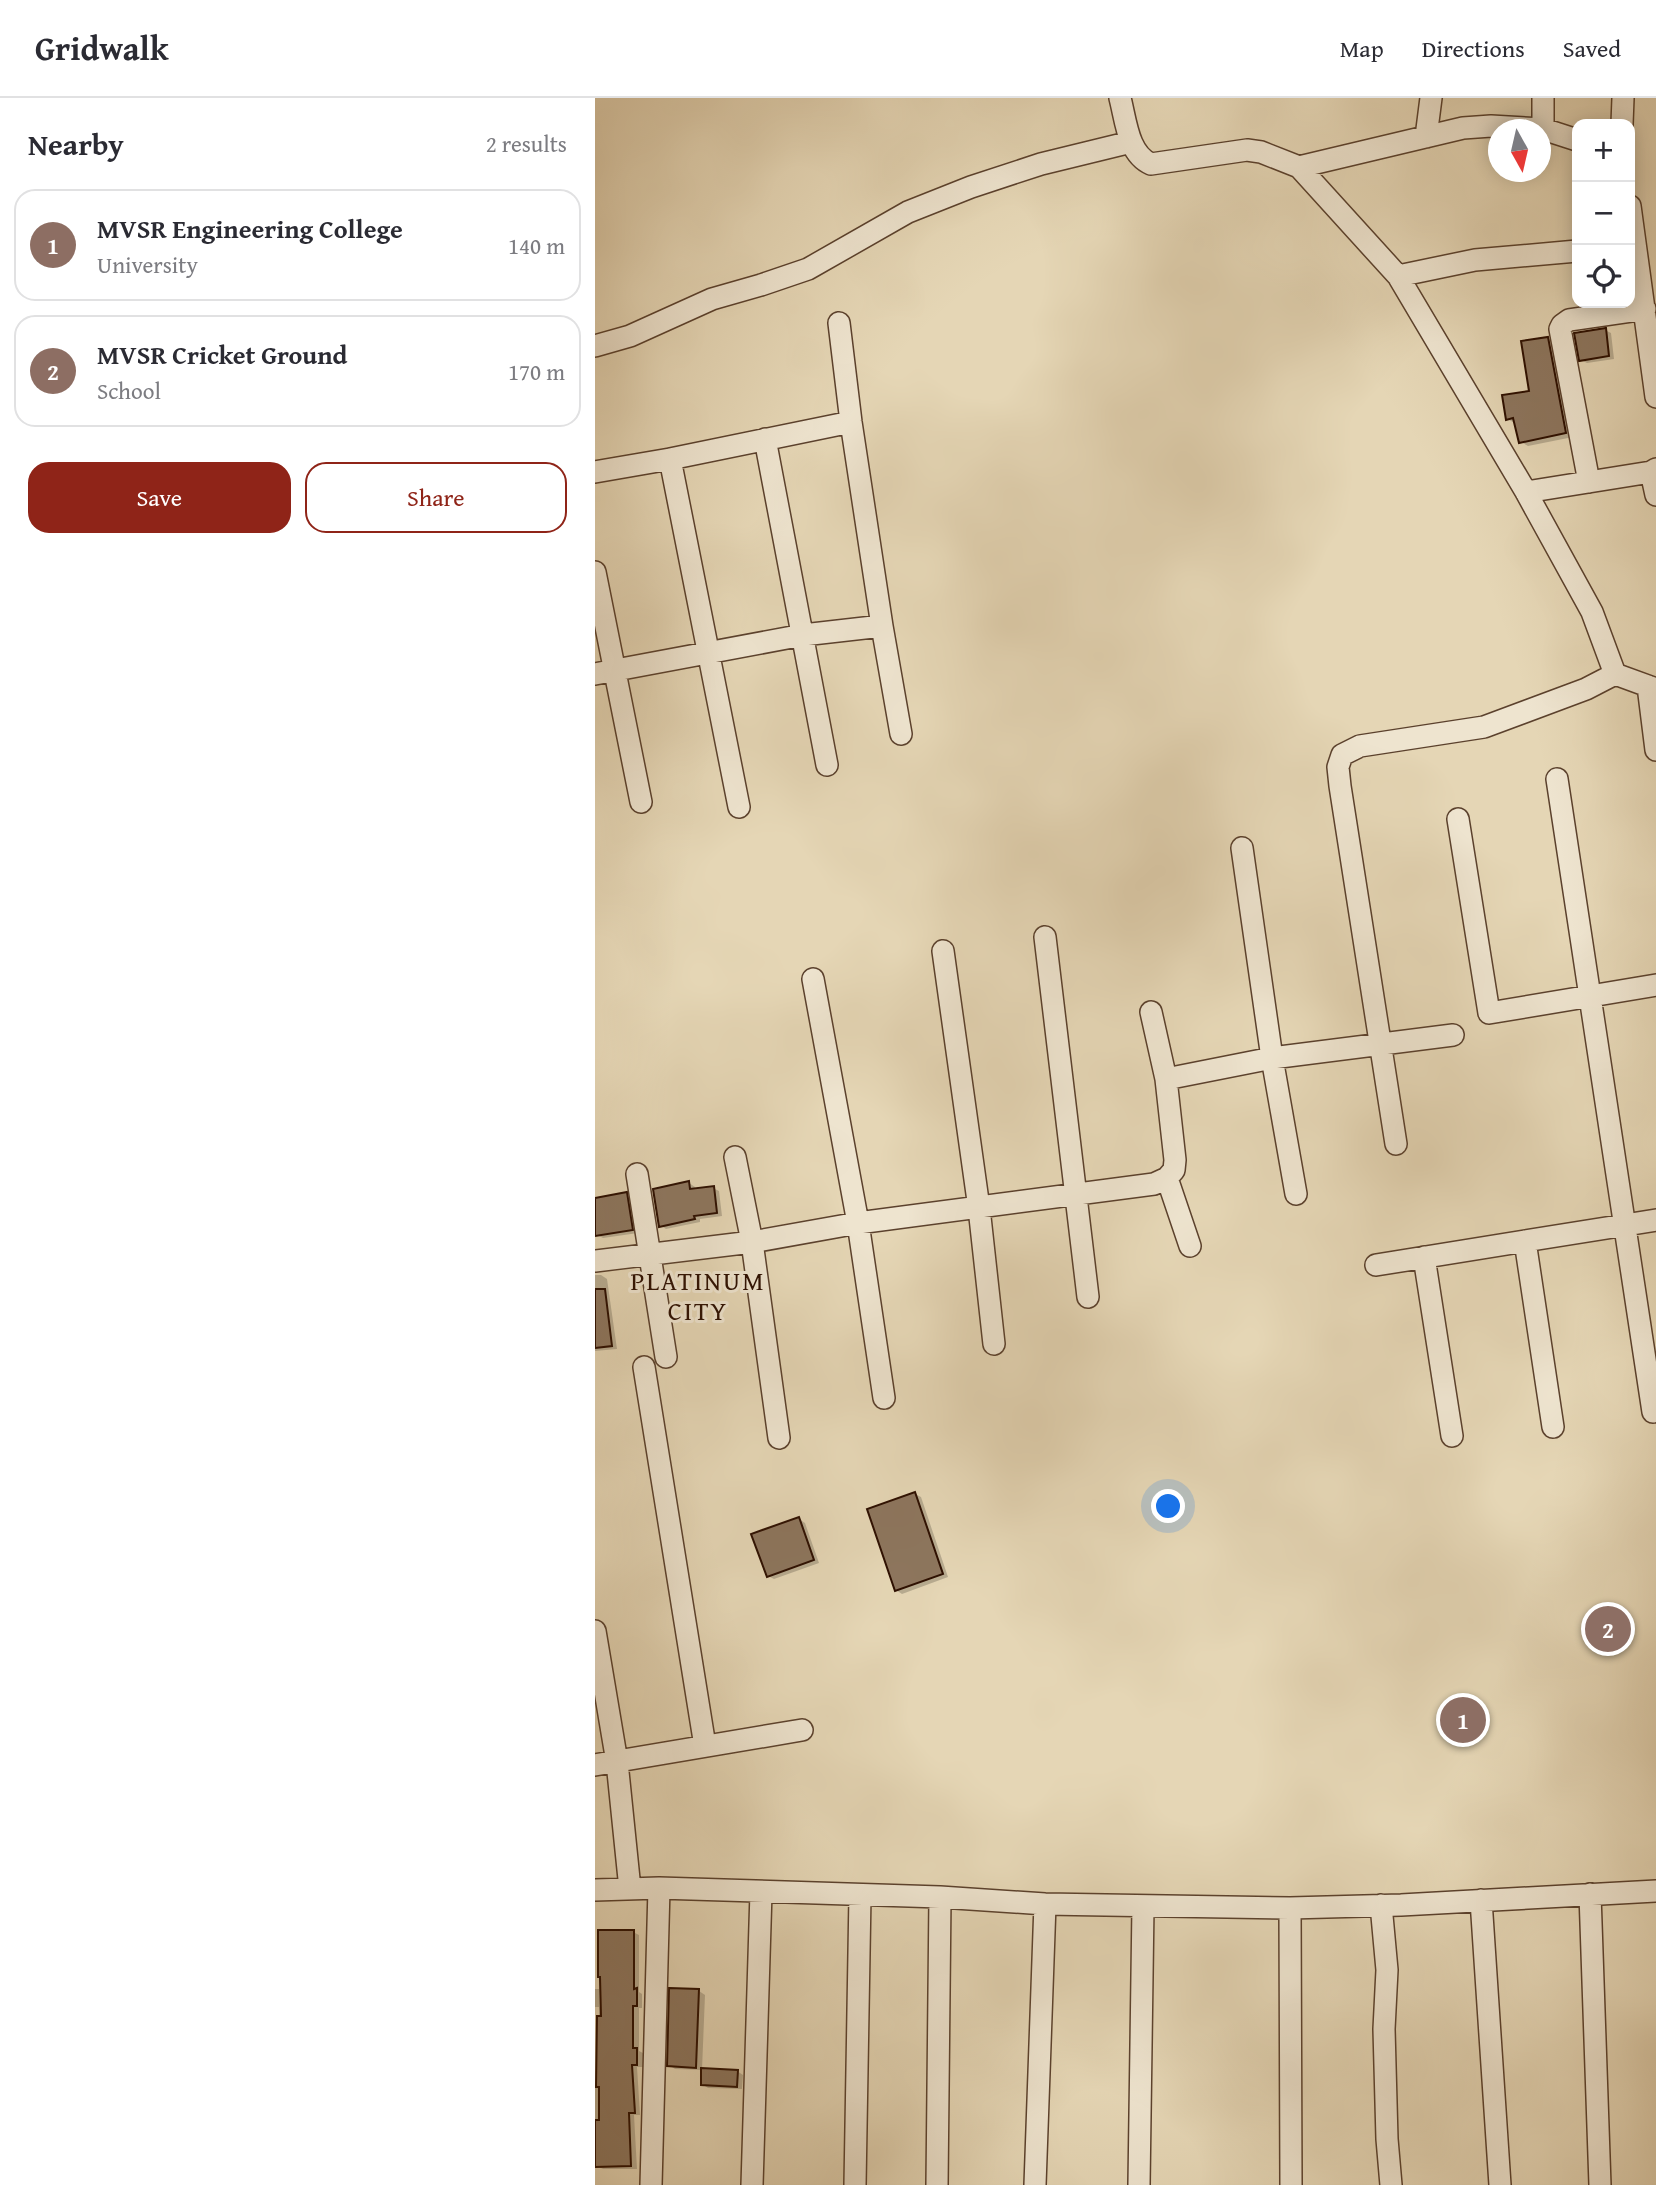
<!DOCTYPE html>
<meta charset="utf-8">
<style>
:root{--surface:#fff;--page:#f2f2f3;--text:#2b2b33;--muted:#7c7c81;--line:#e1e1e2;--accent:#8f2418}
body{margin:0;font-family:"Gentium Book Plus",serif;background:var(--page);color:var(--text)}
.controls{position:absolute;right:21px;top:21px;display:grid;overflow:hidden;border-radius:14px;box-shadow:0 4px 18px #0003}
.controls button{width:63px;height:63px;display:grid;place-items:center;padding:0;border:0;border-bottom:2px solid var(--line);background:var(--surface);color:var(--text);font:35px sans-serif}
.compass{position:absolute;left:893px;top:21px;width:63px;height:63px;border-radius:50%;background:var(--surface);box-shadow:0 4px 18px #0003;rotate:172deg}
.you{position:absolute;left:574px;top:1409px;width:24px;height:24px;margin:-18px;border:5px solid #fff;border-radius:50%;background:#1a73e8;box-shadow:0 0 0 10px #1a73e833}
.badge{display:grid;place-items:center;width:46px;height:46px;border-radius:50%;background:var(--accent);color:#fff;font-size:23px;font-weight:700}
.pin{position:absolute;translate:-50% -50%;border:4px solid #fff;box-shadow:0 2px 7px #0006}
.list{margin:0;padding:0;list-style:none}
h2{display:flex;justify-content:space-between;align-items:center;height:91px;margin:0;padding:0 28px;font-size:30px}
h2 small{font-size:23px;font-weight:400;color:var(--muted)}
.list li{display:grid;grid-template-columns:46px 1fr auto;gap:21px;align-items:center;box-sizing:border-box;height:112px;margin:0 14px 14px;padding:0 14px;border:2px solid var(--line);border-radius:21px}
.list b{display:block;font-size:26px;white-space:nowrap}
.list p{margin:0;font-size:23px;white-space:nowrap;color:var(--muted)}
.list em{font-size:23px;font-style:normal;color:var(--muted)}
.actions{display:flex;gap:14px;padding:21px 28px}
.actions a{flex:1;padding:16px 0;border:2px solid var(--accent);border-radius:21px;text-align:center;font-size:24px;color:var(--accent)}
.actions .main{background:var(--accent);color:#fff}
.icon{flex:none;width:38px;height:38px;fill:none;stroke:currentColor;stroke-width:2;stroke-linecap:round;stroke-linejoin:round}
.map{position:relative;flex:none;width:1061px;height:2087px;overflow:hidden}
header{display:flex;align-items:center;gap:42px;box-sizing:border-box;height:98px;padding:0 35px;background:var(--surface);border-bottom:2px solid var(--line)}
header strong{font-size:33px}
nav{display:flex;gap:38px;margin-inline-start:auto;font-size:24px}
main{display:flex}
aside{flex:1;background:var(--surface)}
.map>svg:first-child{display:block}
</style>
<header>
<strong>Gridwalk</strong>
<nav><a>Map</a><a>Directions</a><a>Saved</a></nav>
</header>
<main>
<aside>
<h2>Nearby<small>2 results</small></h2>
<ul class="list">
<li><span class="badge" style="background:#8d6e63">1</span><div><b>MVSR Engineering College</b><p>University</p></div><em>140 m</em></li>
<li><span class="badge" style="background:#8d6e63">2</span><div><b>MVSR Cricket Ground</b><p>School</p></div><em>170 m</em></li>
</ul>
<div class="actions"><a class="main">Save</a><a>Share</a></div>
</aside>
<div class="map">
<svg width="1061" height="2087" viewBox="0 0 1061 2087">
<rect width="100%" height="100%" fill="#e5d6b5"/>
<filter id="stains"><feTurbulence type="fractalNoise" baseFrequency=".00286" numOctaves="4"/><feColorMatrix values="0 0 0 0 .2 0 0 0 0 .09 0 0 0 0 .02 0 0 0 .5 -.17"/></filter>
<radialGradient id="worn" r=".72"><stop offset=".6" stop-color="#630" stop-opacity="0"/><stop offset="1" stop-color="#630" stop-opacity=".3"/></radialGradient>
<path fill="#0003" d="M1035,163L1043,205L994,212L985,206V205H1035Z
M1010,232L1016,235L1019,261L992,265L986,262Z
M953,240L960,245L978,339L933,348L926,344L920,325L912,321L936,294Z
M94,1085L100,1089V1092L118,1090L124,1093L127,1118L105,1121V1124L71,1131L65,1127Z
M31,1096L37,1100L43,1135L8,1140L2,1137L0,1135V1101Z
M0,1177H6L12,1181L22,1251L0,1253Z
M320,1396L326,1399L353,1479L307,1496L301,1492Z
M204,1421L210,1425L224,1465L179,1481L173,1478Z
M4,1834H38L44,1837V1894L47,1896V1910H44V1953L48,1955V1969H42L45,2017H39L42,2071H8L2,2068L0,2063V1989H3L4,1942V1909H0V1891H4Z
M104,1893L110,1897L107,1972L142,1973L148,1977L147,1991L113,1990L107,1986L108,1972L80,1971L74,1967Z"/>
<path fill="#8d765e" stroke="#2d0f00" stroke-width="2" d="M1011,230L1014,258L984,263L979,235Z
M953,239L971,335L924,345L918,320L911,322L907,297L934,293L926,243Z
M94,1083L95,1091L119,1088L122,1115L99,1118L100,1121L64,1129L58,1091Z
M32,1094L38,1132L0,1138V1100Z
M0,1191H10L17,1248L0,1250Z
M320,1394L348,1476L300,1493L272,1411Z
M204,1419L219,1462L172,1479L156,1436Z
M3,1832H39V1891L42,1890V1908H38V1950H42V1967H37L40,2015H34L36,2068L0,2069V2022H4V1989H1L2,1918H6L5,1879H3Z
M74,1890L104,1891L101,1970L72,1968Z
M106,1970L143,1972L142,1989L106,1987Z"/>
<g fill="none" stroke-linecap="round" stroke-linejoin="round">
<defs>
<path id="street" d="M525,0C531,23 533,56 556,66L652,52L666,54L704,69L803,178L931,394L997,514L1020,576L1061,591
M1027,26L1028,0
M948,31V0
M831,39L836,0
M704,69L868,30L896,28L948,31L982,42
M1035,108L1061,299
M803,178L880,162L982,153
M244,225L256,324L287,528
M0,248L35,238L117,201L166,187L213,171L313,114L376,89L446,66L536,44
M170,341L232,667
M75,361L256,324
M0,374L75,361L144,709
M1056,374L1061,397
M994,384L965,231L967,227L974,222L1050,211
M931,394L1056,374L1061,371
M0,474L46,704
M0,576L208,537L287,528L306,636
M1053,588L1061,652
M962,681L1058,1314
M863,721L894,915L1061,887
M647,750L677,960L701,1096
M450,839L493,1199
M348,853L384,1110L399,1246
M218,881L263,1125L289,1300
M556,914L571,981L580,1062L579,1072L572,1080L595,1148
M571,981L677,960L858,937
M801,1046L745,688L743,669L747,657L765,648L889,629L991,591L1020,576
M140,1059L157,1144L184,1340
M42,1076L71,1259
M930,1143L958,1329
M829,1159L857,1338
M0,1163L157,1144L263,1125L559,1086L572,1080
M781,1167L1061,1122
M49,1269L110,1648
M0,1533L22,1664L35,1791
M0,1667L207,1632
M0,1792L64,1790L345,1799L450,1806L695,1810L806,1807L1061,1793
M995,1796L1005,2087
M886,1802L905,2087
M786,1807L792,1872L789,1931L792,2041L796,2087
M695,1810L696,2087
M56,2087L64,1790
M157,2087L166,1794
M260,2087L265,1797
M342,2087L345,1799
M440,2087L450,1806
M544,2087L548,1808"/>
</defs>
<use href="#street" stroke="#5b412d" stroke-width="24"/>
<use href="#street" stroke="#eee4cf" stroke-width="21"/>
</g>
<g text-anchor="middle" stroke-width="6" stroke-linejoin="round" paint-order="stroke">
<g font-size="26" letter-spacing="2" fill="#2d0f00" stroke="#eee4cf">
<text x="103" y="1192">PLATINUM<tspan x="103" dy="30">CITY</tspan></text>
</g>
</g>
<rect width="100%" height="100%" filter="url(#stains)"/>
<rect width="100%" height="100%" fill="url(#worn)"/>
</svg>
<div class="controls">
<button>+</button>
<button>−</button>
<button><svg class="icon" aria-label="locate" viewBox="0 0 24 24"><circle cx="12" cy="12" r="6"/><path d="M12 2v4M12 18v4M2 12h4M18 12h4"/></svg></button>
</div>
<svg class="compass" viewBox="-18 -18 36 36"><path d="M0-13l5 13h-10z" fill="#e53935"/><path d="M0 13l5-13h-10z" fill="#7c7c81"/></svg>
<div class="you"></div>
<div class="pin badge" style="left:868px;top:1622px;background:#8d6e63">1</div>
<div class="pin badge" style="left:1013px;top:1531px;background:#8d6e63">2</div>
</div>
</main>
